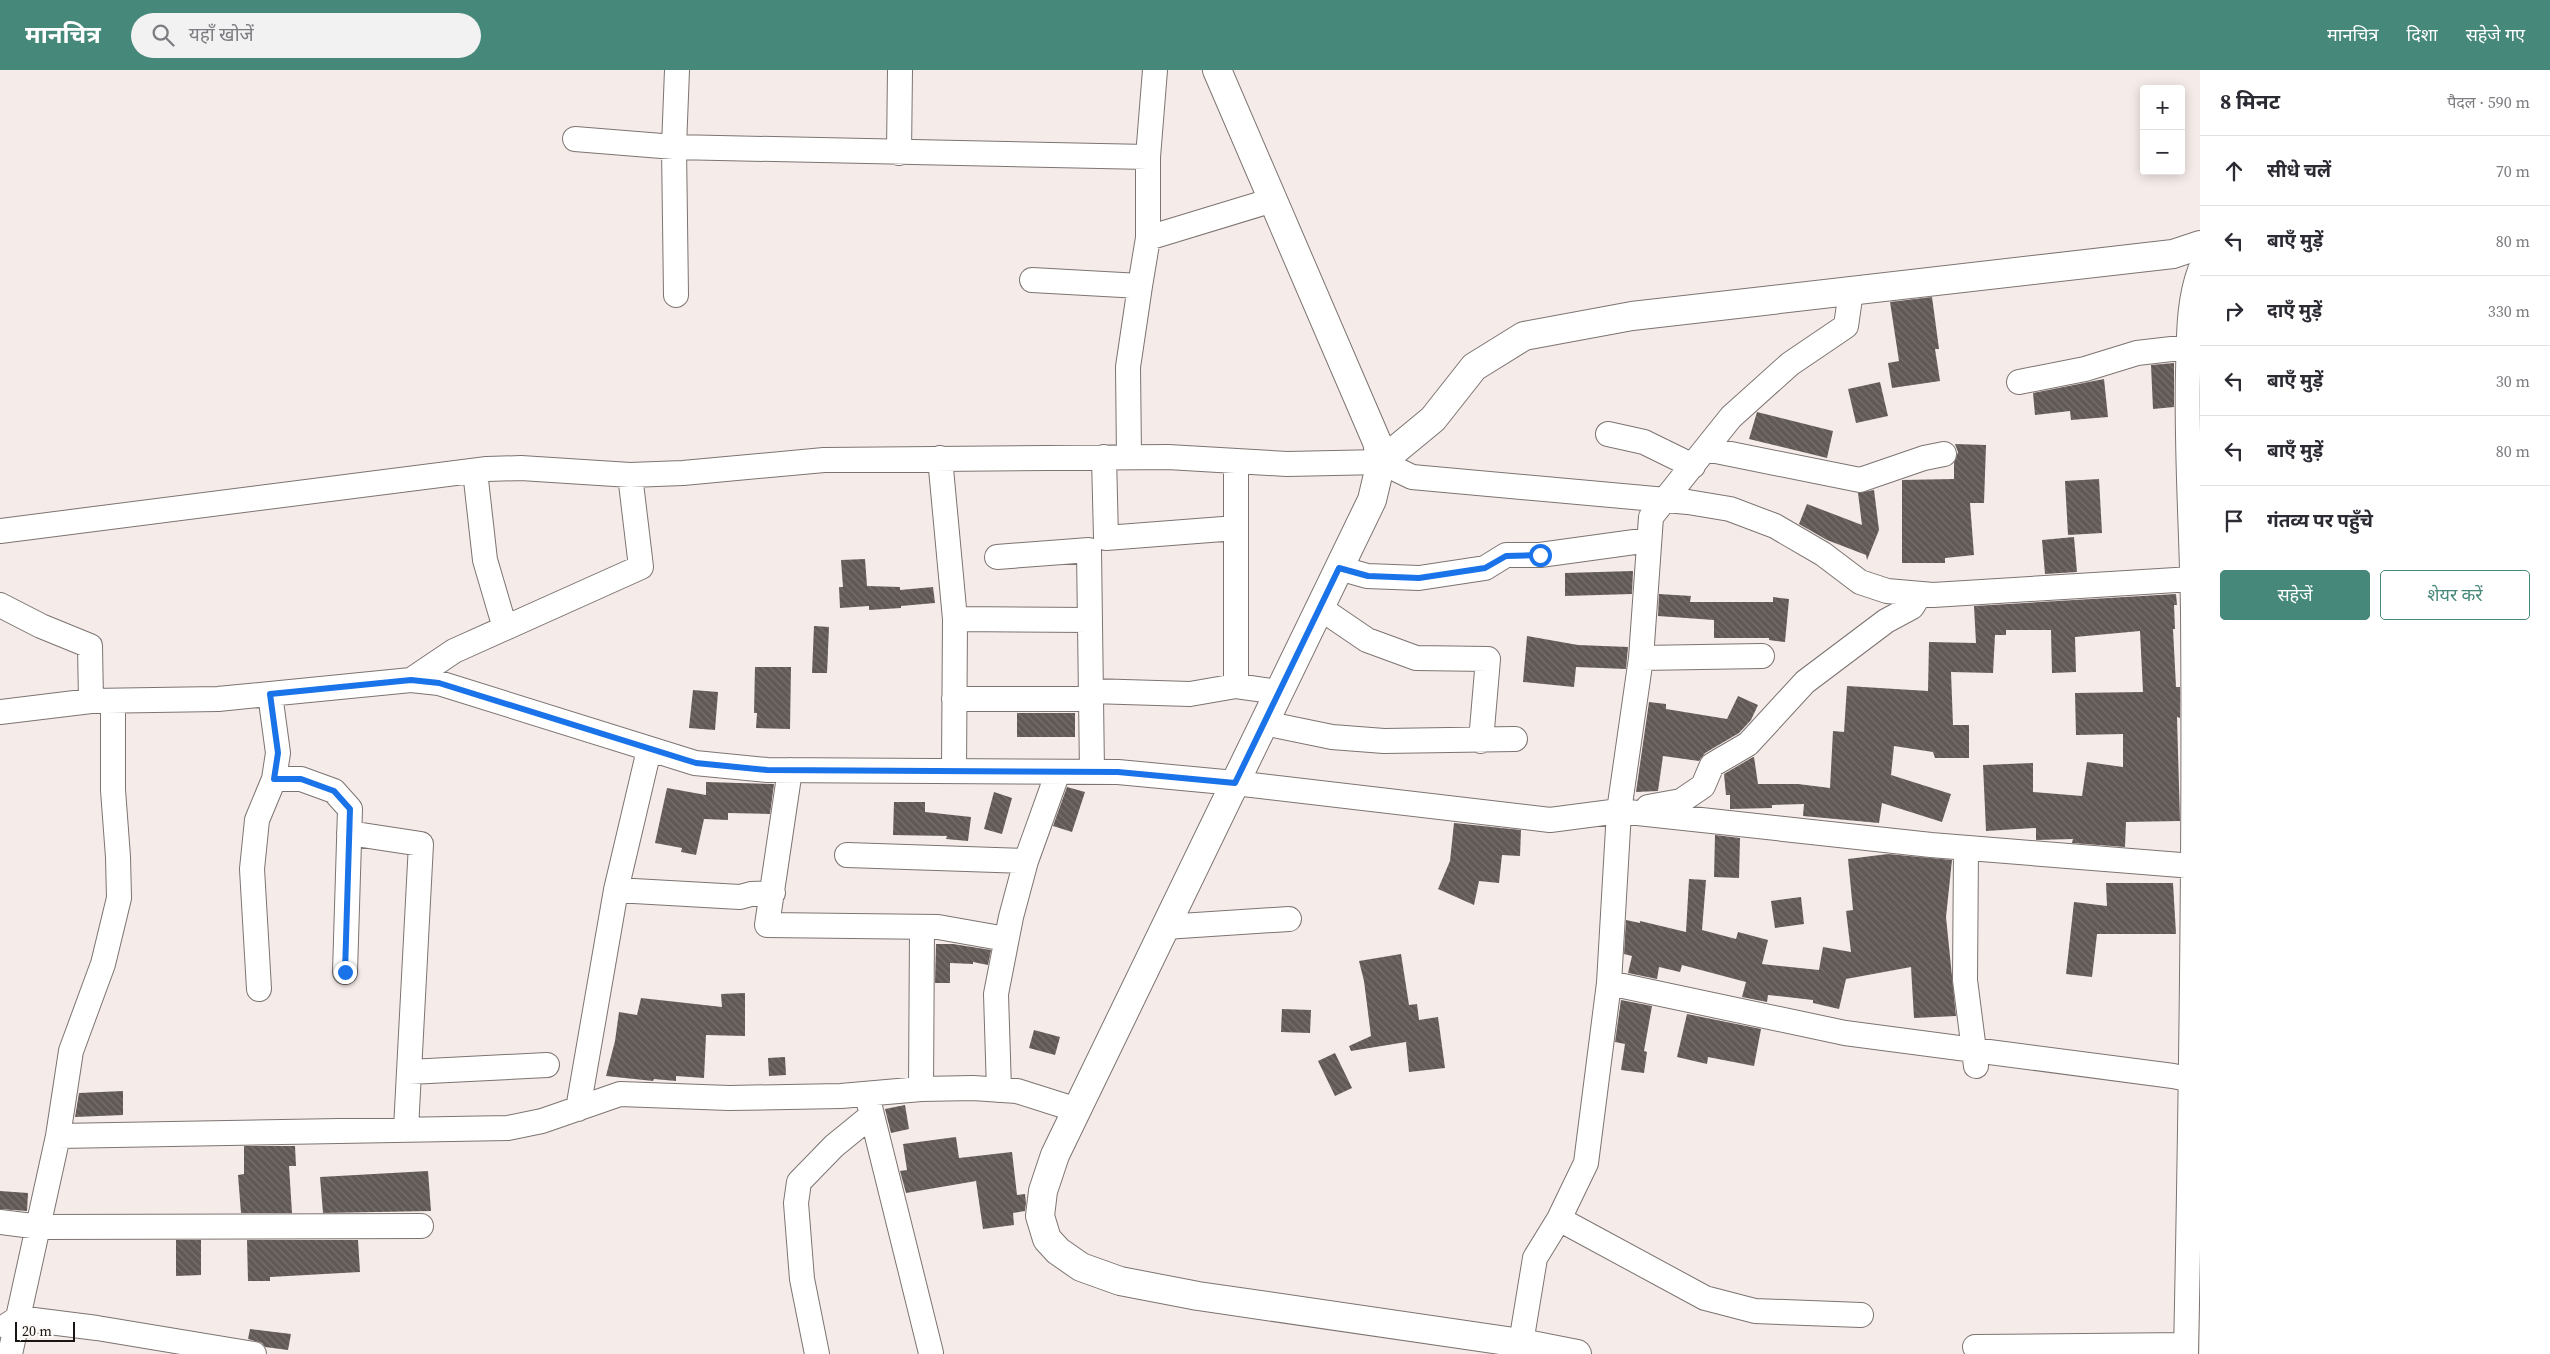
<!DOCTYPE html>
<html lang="hi">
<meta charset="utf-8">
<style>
:root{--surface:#fff;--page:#f2f2f3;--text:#2b2b33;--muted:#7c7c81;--line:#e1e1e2;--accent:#46887a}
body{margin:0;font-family:"Source Serif 4","Noto Sans Devanagari",serif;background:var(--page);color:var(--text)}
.controls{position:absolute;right:15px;top:15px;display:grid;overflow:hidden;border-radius:5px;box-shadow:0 2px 12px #0003}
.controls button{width:45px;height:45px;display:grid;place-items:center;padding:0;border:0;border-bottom:1px solid var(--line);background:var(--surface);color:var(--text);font:25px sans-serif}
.scale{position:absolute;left:15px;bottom:12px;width:60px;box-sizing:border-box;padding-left:5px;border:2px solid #181514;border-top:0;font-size:14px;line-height:18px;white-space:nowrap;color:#181514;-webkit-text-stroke:4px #fefaf8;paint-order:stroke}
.stop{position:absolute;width:15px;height:15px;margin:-11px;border:4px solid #1a73e8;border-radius:50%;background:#fff}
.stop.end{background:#1a73e8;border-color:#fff;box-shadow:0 1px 5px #0008}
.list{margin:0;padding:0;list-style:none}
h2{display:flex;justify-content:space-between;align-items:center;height:65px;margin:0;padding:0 20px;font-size:21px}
h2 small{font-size:16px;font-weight:400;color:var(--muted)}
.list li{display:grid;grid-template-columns:32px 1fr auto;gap:15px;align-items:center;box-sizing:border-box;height:70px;padding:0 20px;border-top:1px solid var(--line)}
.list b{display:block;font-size:19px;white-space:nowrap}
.list em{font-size:16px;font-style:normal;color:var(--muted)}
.actions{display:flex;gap:10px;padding:15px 20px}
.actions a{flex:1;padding:11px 0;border:1px solid var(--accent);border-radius:5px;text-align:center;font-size:18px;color:var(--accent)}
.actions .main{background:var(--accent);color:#fff}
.icon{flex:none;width:28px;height:28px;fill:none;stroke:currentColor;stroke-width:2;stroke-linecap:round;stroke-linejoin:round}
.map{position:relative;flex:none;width:2200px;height:1284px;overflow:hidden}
header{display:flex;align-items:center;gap:30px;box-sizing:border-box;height:70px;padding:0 25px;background:var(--accent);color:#fff}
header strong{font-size:24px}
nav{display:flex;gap:28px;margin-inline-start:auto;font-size:18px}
.search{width:350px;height:45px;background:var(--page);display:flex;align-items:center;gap:12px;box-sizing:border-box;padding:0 18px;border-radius:28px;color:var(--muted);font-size:19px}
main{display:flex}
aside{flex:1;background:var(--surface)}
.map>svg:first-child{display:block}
</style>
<header>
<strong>मानचित्र</strong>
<div class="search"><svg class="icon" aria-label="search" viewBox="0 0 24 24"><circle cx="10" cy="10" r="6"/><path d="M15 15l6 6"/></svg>यहाँ खोजें</div>
<nav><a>मानचित्र</a><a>दिशा</a><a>सहेजे गए</a></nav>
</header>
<main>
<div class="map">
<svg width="2200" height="1284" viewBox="0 0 2200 1284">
<defs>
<pattern id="building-back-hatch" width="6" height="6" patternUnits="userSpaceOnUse" patternTransform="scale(1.25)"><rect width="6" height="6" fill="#615956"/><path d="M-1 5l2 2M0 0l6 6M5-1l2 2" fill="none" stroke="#77716e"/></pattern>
</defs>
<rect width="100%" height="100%" fill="#f5ebe8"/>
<path fill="url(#building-back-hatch)" d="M1932,227L1939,279H1935L1940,311L1892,318L1888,293L1899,291L1890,232Z
M2174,293V337L2153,339L2151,295Z
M2104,309L2108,347L2071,350L2070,341L2035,345L2033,323Z
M1880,312L1888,346L1856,353L1848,319Z
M1757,342L1833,361L1827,388L1749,369Z
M1955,374L1986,375L1984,433H1970L1974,485L1945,488V493H1902V410L1954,409V393L1958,382Z
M2099,409L2102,463L2068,465L2065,411Z
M1874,420L1879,460L1867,490L1866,485L1827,470L1799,454L1807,434L1862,455L1858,423Z
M2074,467L2077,502L2045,504L2042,470Z
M865,489L867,516L900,517V520L933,517L935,533L901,536V538L869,540V536L840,538L839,517H843L841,490Z
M1633,501L1632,524L1565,526V503Z
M1659,524L1691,526L1690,532H1773V527L1789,529L1785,572L1769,570V568H1714V550L1658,546Z
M2176,524L2177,535H2174L2175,559H2173L2176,617H2180V648L2177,647L2180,751L2126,752L2125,777L2072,773L2073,769L2036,770V758L1986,761L1983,695L2033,693V722L2082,726L2087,692L2123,697V664L2076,665L2075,623L2143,622L2140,561L2075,567L2076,602L2052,603L2051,560H2006V565H1995L1993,603L1951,602L1953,655H1969V688H1935L1933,682L1894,676L1891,705L1951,724L1942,752L1882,733L1879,753L1803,746L1804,734L1772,735V738L1730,739V725H1726L1724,704L1753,687H1754L1758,714H1798L1830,718L1833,661L1844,662L1847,616L1928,621L1929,572L1976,573L1974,536Z
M814,556L829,557L827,603H812Z
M1527,566L1578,575L1628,577L1626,599L1576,597L1574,617L1523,612Z
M755,597H791L790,659L756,658L757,643H754Z
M693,620L718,622L715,660L689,658Z
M1738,626L1758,635L1751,650L1739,663L1705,683L1699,691L1663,686L1658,721L1636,722L1649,632L1666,634V639L1727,649Z
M1017,643H1075V667H1017Z
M706,712L774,714L770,744L728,743V750L704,749L696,785L681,782L682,778L655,773L667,718L706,725Z
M1067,717L1085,722L1072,762L1053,756Z
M994,722L1012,728L1002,764L984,759Z
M894,732H925V742L971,747L968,771L946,769L947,766L893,765Z
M1454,753L1521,760L1520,786L1502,785L1499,813L1479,811L1474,835L1438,819L1450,791Z
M1715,765L1740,768L1739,808L1714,807Z
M1888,784L1952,790L1946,847L1956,946L1914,948L1911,897L1846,909L1839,939L1813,933V930L1768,925L1767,932L1742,927L1746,912L1682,895L1680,902L1659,897L1657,909L1628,903L1632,886L1624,884L1626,850L1640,853V851L1686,862L1689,809L1706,810L1702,860L1736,869L1738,862L1768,870L1762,894L1819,900L1823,877L1851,882L1846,841L1853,840L1848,789Z
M2106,813H2173L2176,864H2097L2092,907L2066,904L2074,832L2107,836Z
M1801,827L1804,854L1775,858L1771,831Z
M936,874H953L991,880L988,895L973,892V894L950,893V913H935Z
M1401,884L1409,935L1417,934L1419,950L1438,947L1445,998L1409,1002L1406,972L1351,981L1349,976L1371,966L1364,911L1359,891Z
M745,923V966L706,965L704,1008L676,1006V1011L654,1009L653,1011L606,1006L615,971L619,942L637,945L641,928L722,937L721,924Z
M1621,930L1652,936L1644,981L1647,982L1644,1003L1621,1000L1625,974L1615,972Z
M1282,939L1311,940L1310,963L1281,962Z
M1687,944L1761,959L1754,996L1708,987L1707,994L1677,987Z
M1034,960L1060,967L1055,985L1029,978Z
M1335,983L1352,1018L1335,1026L1318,991Z
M785,987L786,1005L769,1006L768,988Z
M123,1021V1045L75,1047L79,1023Z
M905,1035L909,1059L891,1063L885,1039Z
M956,1067L959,1088L1012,1082L1017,1125L1025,1124L1026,1133L1025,1141L1013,1143L1014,1155L983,1159L976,1111L906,1123L900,1101L907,1100L903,1074Z
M244,1076H295L296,1096H289L292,1143H241L238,1105L244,1104Z
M428,1101L431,1141L323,1143L320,1107Z
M0,1121L28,1123L27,1141L0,1139Z
M176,1170H201V1205L176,1206Z
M247,1170H358L360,1202L270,1207V1211H248Z
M250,1259L291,1264L288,1280L265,1277L262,1273L248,1269Z"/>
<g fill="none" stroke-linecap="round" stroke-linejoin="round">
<defs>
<path id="street" d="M575,69L674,77L1148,87
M899,83L900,0
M1148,168V87L1155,0
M1032,210L1140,216L1148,168L1273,130
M1851,221L1846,256L1790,294L1731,347L1651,447L1641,588L1619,741L1609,913L1586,1093L1559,1149L1705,1228L1755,1241L1861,1245
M676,225L674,77L677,0
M2019,312L2085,299L2137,283L2189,277
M1608,364L1644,372L1693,396
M1706,379L1860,410L1924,388L1944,384
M1104,387L1106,468L1236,458
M1129,387L1128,297L1140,216
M940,388L955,549L954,701
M475,401L485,490L505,558
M0,461L487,399L521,398L630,405L683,403L824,390L1168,387L1287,394L1381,392L1412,407L1688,432L1730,439L1775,456L1823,484L1860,512L1887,521L1933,525L2192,509
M997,487L1089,480L1092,702
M1339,498L1367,506L1419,508L1485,498L1506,485H1540L1649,470
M0,535L41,556L90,576L91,631
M1320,538L1367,570L1416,588L1488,589L1481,671
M955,549L1090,550
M1641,588L1762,586
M411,610L454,581L641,497L630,405
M1236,616V391
M1091,621L1190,624L1236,616L1279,622
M954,629H1091
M0,642L91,631L218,629L411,610L439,613L695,693L767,700L1118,702L1235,713L1550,750L1619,741L1931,775L2193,796
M1264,653L1332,667L1384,671L1515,669
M790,700L767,855L938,857L1006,869
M274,709H301L334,721L350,739L345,902
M1648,737L1681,731L1703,716L1712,695L1748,674L1805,612L1886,551L1912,537L1920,524
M349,763L421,774L406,1059
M1966,778L1965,910L1976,996
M847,785L1026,791
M616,820L740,827L751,824L773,823
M1165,857L1289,849
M1609,913L1845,963L2173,1006L2192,1010
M259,919L252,799L257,750L274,709L278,683L270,624
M409,1002L547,995
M921,1019L922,858
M999,1020L996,924L1011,847L1026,791L1058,702
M869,1033L931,1283
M578,1039L616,820L649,680
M58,1066L508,1058L542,1051L620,1024L729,1028L841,1026L921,1019L973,1018L1017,1021L1077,1040
M0,1152L40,1157L421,1156
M6,1256L18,1248L97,1258L254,1284
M1521,1273L1535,1188L1559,1149
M1975,1277L2186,1275
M10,1284L58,1066L71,981L103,894L119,828L118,787L113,720V631
M817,1284L802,1209L796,1133L799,1112L834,1076L872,1045
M2186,1284C2191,1037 2195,789 2193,542C2192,462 2186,382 2188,302C2189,268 2188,232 2200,200"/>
<path id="secondary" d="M1217,0L1377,372L1381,392"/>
<path id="primary" d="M1577,1284L1521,1273L1198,1226L1120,1211L1081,1197L1058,1181L1047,1169L1040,1146L1043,1121L1055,1085L1372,430L1381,392L1433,349L1474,297L1524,266L1632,246L2173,184L2200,175"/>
</defs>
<use href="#street" stroke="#7c7471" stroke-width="26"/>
<use href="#secondary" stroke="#7c7471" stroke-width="30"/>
<use href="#primary" stroke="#7c7471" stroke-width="30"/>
<use href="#street" stroke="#fff" stroke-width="24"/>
<use href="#secondary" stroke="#fff" stroke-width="28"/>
<use href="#primary" stroke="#fff" stroke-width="28"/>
</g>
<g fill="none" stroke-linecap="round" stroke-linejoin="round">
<path stroke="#1a73e8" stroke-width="6" d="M345,902L350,739L334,721L301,709H274L278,683L270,624L411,610L439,613L696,693L767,700L1118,702L1235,713L1339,498L1368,506L1419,508L1485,498L1506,486L1540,485"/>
</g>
</svg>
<div class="controls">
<button>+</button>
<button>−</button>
</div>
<div class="scale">20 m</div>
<div class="stop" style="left:1540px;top:485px"></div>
<div class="stop end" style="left:345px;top:902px"></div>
</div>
<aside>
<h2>8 मिनट<small>पैदल · 590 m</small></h2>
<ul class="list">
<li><svg class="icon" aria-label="ahead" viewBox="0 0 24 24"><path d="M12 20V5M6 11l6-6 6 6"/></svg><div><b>सीधे चलें</b></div><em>70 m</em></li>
<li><svg class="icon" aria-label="left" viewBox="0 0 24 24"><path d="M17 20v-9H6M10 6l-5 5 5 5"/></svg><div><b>बाएँ मुड़ें</b></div><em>80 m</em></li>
<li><svg class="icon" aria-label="right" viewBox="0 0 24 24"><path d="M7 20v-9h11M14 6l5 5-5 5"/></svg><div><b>दाएँ मुड़ें</b></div><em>330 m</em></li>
<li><svg class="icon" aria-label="left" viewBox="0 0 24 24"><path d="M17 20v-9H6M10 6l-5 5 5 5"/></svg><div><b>बाएँ मुड़ें</b></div><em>30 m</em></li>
<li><svg class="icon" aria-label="left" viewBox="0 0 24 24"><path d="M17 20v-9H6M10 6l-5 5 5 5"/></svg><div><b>बाएँ मुड़ें</b></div><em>80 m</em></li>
<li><svg class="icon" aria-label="arrive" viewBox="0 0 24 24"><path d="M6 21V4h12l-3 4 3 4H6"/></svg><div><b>गंतव्य पर पहुँचे</b></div></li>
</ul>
<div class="actions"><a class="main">सहेजें</a><a>शेयर करें</a></div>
</aside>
</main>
